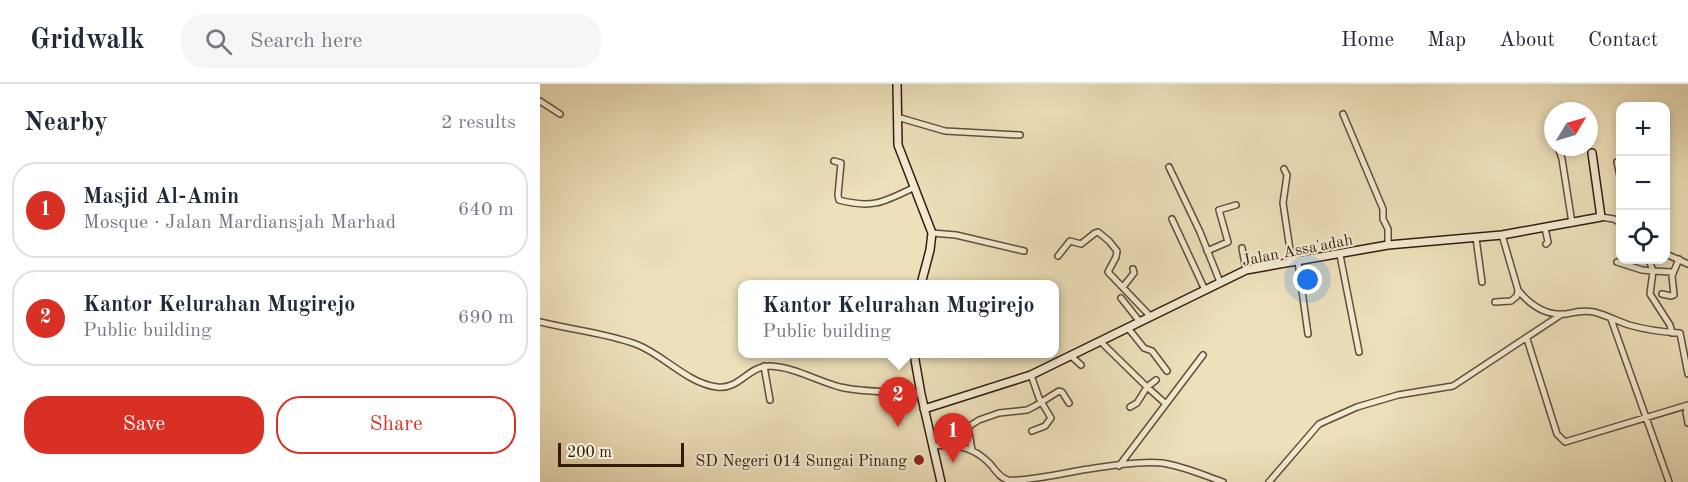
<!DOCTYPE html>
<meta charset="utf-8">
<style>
:root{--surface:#fff;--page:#f6f6f7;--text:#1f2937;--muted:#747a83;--line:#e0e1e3;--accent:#d93025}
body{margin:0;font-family:"Old Standard TT",serif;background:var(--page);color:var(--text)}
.controls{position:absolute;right:18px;top:18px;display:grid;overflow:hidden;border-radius:12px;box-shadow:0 3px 9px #0003}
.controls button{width:54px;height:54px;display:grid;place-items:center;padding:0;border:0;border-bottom:2px solid var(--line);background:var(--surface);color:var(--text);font:30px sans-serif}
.compass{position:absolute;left:1004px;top:18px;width:54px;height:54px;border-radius:50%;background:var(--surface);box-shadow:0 3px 9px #0003;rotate:52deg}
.scale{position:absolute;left:18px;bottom:15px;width:126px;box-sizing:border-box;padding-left:6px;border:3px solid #321c0f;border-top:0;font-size:16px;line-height:21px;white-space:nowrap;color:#321c0f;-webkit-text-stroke:4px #f3ebd2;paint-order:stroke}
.you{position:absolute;left:768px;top:196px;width:21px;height:21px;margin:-15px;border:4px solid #fff;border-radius:50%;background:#1a73e8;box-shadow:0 0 0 9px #1a73e833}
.badge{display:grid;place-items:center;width:39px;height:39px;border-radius:50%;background:var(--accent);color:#fff;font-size:20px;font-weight:700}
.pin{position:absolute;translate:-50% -50px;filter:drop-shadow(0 2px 3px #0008)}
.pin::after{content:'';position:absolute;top:32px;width:21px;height:18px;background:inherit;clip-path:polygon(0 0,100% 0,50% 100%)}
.popup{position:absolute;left:198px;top:196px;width:321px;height:78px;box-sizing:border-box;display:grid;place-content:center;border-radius:12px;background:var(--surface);filter:drop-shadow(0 2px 4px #0005);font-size:20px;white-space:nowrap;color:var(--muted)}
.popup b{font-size:22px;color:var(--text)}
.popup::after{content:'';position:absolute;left:50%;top:100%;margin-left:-12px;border:12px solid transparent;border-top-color:var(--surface)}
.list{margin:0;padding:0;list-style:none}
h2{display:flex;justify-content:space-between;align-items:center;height:78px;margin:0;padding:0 24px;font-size:26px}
h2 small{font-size:20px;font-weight:400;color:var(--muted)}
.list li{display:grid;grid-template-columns:39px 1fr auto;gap:18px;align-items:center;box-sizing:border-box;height:96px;margin:0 12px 12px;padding:0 12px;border:2px solid var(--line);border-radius:24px}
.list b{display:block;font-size:22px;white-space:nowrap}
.list p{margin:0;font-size:20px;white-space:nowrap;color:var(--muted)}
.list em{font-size:20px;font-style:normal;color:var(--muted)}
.actions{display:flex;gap:12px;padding:18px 24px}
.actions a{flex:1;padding:14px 0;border:2px solid var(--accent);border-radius:24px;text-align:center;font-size:21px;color:var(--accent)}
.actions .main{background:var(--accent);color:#fff}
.icon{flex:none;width:33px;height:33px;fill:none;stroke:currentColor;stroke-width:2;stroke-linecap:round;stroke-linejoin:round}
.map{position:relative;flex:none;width:1148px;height:398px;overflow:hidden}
header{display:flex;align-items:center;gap:36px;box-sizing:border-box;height:84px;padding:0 30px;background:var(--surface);border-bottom:2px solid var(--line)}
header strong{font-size:28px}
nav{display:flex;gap:33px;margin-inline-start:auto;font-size:21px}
.search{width:420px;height:54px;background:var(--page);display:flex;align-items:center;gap:15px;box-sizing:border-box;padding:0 21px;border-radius:24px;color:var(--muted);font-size:22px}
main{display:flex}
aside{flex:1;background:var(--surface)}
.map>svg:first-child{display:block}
</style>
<header>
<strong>Gridwalk</strong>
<div class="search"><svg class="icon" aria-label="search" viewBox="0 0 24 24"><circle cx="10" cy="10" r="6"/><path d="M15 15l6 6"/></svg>Search here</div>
<nav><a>Home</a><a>Map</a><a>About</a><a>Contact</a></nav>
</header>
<main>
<aside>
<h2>Nearby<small>2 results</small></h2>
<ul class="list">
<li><span class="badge">1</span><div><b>Masjid Al-Amin</b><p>Mosque · Jalan Mardiansjah Marhad</p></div><em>640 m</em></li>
<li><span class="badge">2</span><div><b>Kantor Kelurahan Mugirejo</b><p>Public building</p></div><em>690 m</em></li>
</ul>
<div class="actions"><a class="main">Save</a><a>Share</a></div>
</aside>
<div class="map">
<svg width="1148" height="398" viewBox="0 0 1148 398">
<rect width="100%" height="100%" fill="#ede0ba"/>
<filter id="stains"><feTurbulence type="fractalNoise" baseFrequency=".00333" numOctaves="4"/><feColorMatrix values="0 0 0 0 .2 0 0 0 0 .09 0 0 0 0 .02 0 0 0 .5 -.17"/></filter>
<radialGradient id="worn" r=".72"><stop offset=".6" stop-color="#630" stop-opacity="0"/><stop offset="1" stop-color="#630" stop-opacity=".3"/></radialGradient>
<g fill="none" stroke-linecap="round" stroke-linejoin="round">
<defs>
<path id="street" d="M0,17L20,30
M803,30L843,125V135L848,145V161
M357,33L405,47L480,51
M1018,63L1022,75L1032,139
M294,77L301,79L298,111L299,116C333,125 344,118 375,103
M1077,78L1080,92
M629,83L660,148L680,198
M744,85L747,91L743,119L752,179
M1061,133L1074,135L1080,139
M632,135L665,206
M1005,144L1008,158L1006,160
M392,149L416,151L484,167
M936,154L942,198
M702,164L706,186
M667,167L688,158L679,126L696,121
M1126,170L1148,180
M800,171L819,268
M518,172L530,157L541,160L555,149L558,148L569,157L577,167L576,173L568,188L611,233
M1109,176L1113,187L1132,188
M758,178L768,250
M1077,178L1102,186L1113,187L1110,210L1130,241L1132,249
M583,203L594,189L593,185
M978,206C990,221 1005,232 1026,230C1035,228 1044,226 1054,228C1066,231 1077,237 1089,241C1106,246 1122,248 1140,249L1148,290
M1122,210L1131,212L1134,211L1132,192L1139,175
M581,214L600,238
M955,218L971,217L977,212L978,206L962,151
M1071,235L1129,398
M0,238C32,246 67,249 98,261C125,272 147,299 177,303C199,306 208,282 230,282C254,283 277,297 300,303C326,309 354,307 381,310
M588,244L604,264L612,267L627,287
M987,255L1017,350L1025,358L1148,321
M560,257L607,303L616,296
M531,272L541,281
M224,282L230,316
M491,291L499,314L511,334L505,342L492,347
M1148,322L1146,328L1148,339
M590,323L597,319L607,303L626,320
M394,362C416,359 436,364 451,381C456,387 460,394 468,396C488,398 527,388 549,385C567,382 604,377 622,379C643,382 663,391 683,398
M432,366L428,343L439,336L459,329L487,326L495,322L519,307L522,308L529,319
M579,382L663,271
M729,398L779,340L817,323L858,311L913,302L1022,230"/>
<path id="secondary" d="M357,0L358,61L392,149L390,166L381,200
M374,270L381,310L401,398
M384,325L491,291L706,186L848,161L962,151L1061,133L1052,69"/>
</defs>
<use href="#street" stroke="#614d3a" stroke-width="8"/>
<use href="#secondary" stroke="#321c0f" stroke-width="10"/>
<use href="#street" stroke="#f3ebd2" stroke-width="5"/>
<use href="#secondary" stroke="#f3ebd2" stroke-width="7"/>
</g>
<circle fill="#8f2418" stroke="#f3ebd2" stroke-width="2" cx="379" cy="376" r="6"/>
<g text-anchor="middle" stroke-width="4.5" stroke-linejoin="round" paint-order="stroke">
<g font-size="16" fill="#321c0f" stroke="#f3ebd2">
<text transform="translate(757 165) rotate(-11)" y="6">Jalan Assa'adah</text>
</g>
<g font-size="16" fill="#321c0f" stroke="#f3ebd2" text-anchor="end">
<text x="367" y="382">SD Negeri 014 Sungai Pinang</text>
</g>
</g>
<rect width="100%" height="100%" filter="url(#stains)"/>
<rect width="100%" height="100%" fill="url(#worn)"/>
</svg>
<div class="controls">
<button>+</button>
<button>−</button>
<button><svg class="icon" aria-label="locate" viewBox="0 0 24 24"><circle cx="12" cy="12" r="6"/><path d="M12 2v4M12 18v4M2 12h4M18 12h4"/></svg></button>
</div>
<svg class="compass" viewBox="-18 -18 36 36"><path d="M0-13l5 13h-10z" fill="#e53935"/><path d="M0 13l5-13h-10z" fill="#747a83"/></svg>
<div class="scale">200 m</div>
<div class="you"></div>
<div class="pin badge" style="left:413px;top:379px">1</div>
<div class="pin badge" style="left:358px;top:343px">2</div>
<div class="popup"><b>Kantor Kelurahan Mugirejo</b>Public building</div>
</div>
</main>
